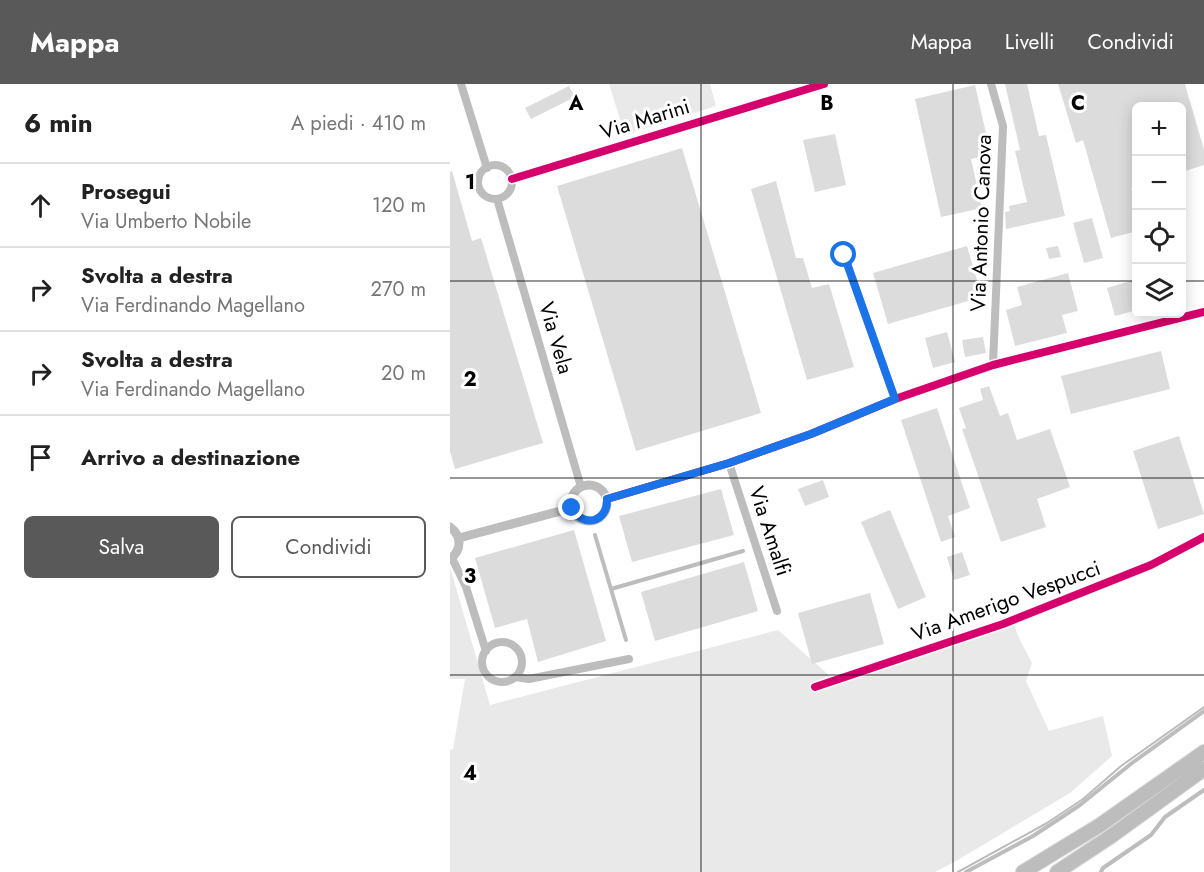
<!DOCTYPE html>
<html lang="it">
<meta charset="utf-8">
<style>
:root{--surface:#fff;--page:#f6f6f6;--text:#222;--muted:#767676;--line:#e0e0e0;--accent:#595959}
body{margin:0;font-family:Jost,sans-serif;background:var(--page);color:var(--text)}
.controls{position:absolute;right:18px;top:18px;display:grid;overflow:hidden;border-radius:9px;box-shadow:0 3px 15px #0003}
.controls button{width:54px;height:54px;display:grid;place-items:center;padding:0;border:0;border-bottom:2px solid var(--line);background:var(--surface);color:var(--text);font:30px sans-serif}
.stop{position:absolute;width:18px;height:18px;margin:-14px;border:4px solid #1a73e8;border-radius:50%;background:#fff}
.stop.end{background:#1a73e8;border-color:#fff;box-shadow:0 2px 6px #0008}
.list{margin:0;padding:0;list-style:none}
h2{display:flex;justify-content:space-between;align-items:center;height:78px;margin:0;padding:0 24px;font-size:26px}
h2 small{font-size:20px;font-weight:400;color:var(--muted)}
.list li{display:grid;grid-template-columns:39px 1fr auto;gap:18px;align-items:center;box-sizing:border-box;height:84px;padding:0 24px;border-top:2px solid var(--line)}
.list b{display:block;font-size:22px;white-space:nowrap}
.list p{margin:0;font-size:20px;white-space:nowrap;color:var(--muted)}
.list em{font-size:20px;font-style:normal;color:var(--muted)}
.actions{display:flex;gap:12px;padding:18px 24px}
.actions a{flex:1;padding:14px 0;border:2px solid var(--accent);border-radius:9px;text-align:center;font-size:21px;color:var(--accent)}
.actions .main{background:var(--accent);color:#fff}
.icon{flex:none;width:33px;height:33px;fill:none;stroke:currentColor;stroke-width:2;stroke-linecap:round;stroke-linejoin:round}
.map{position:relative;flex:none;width:754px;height:788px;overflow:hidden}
header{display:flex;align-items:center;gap:36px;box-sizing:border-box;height:84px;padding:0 30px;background:var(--accent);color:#fff}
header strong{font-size:28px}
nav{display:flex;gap:33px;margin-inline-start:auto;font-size:21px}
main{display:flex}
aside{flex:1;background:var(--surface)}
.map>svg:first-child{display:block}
</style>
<header>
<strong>Mappa</strong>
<nav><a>Mappa</a><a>Livelli</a><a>Condividi</a></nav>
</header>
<main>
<aside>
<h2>6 min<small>A piedi · 410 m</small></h2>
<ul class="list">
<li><svg class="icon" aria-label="ahead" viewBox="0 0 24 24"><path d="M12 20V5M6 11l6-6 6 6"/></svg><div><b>Prosegui</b><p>Via Umberto Nobile</p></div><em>120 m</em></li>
<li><svg class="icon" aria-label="right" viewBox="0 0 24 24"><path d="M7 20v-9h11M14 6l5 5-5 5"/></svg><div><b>Svolta a destra</b><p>Via Ferdinando Magellano</p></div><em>270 m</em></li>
<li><svg class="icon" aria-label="right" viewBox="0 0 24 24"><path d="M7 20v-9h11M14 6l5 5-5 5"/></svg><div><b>Svolta a destra</b><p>Via Ferdinando Magellano</p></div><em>20 m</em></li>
<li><svg class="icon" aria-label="arrive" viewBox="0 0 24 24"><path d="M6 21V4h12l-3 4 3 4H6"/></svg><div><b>Arrivo a destinazione</b></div></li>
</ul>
<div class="actions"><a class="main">Salva</a><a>Condividi</a></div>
</aside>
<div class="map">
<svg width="754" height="788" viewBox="0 0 754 788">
<rect width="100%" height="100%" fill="#fff"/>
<path fill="#e9e9e9" d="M159,0H260L266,22L175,51Z
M0,483L40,621L328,546L381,593L459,566L561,534L569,554L582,579L576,597L599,647L653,632L662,672L620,709L506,777L485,788H0V666L3,665L15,595H0Z"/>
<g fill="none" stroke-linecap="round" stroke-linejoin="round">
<path stroke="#bbb" stroke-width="2" d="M508,788L597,739L633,715L671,682L754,623"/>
</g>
<path fill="#dcdcdc" d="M555,0H577L589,52L596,51L615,132L556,145L555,128L560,127L559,122L577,118L565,67L570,66Z
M608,0H735L754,66V81L732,88V22H687V102L681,104L687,122V147L661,154L633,56L626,59Z
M525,1L541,71L521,75L532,124L491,133L465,15Z
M119,2L125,13L81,35L75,24Z
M385,50L396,101L365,108L353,56Z
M232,64L311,329L186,367L107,102Z
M2,87L22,157L31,154L93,359L5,385L0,367V88Z
M326,97L346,174H353L362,204L379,200L404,283L357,296L301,105Z
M642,134L653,174L634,179L623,139Z
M517,162L532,213L438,240L423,189Z
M608,162L611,173L599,175L596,164Z
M618,189L628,227L612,231L617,249L565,262L556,226L572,221L567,203Z
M687,195V226L665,232L657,204Z
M497,248L505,278L483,284L475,254Z
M533,253L536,269L515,273L512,256Z
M711,267L720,305L621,330L611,292Z
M539,302L550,332L558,329L567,356L600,345L620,403L587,415L596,443L551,458L512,345L516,344L509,324L533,316L530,305Z
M487,324L520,424L498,432L505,453L491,458L451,336Z
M729,352L754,430L708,445L683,367Z
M373,396L379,413L355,422L348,405Z
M271,405L284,451L182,478L169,432Z
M440,426L476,513L448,525L411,438Z
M124,446L156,557L88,578L77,535L45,544L25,474Z
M512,468L520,491L504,496L497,473Z
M294,478L308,527L205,557L191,508Z
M420,509L434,560L362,580L348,529Z"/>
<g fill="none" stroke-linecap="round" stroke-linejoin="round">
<defs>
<path id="motorway" d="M573,788L650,741L754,668
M607,788L660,753L754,685"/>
</defs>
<use href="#motorway" stroke="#dbdbdb" stroke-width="16"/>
<path stroke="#bdbdbd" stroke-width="4" d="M145,451L176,556
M161,505L293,467
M516,788L583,752L609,735L630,721L682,679L754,627
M651,788L653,784L701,751L715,733L754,706"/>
<path stroke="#bdbdbd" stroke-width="8" d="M11,0L37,84
M541,0L553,42L543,281
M28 98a17 17 0 1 1 34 0a17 17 0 1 1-34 0Z
M62,95L374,0
M47,115L131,403
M394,171L445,315
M279,379L327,527
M2,474L16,503L36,567
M32 578a20 20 0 1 1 40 0a20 20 0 1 1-40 0Z
M65,593L79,595L179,575
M365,603L553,540L701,481L754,453"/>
<path stroke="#bdbdbd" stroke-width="9" d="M121 419a18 18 0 1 1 36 0a18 18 0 1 1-36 0Z
M157,415L279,379L361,350L445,315L543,281L754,228
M0,443C12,452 12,466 0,475
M9,454L122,424"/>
<use href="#motorway" stroke="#bdbdbd" stroke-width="14"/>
<defs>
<path id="cycleway" d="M62,95L374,0
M157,415L279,379L361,350L445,315L543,281L754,228
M365,603L553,540L701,481L754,453"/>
</defs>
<use href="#cycleway" stroke="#fff" stroke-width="11"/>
<use href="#cycleway" stroke="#d6006c" stroke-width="8"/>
</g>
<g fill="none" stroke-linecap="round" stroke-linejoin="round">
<path stroke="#1a73e8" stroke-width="8" d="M122,424C133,445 158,438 157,415L279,379L361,350L445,315L394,171"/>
</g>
<path fill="none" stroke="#000" stroke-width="1.5" stroke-opacity="0.55" d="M251,0V788M503,0V788M0,197H686M732,197H754M0,394H754M0,591H754"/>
<g text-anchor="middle" stroke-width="6" stroke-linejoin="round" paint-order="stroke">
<g font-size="21" fill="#000" stroke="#fff">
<text transform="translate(195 35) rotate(-17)" y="7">Via Marini</text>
<text transform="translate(531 139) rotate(-88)" y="7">Via Antonio Canova</text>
<text transform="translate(106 254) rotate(74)" y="7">Via Vela</text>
<text transform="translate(320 447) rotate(72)" y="7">Via Amalfi</text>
<text transform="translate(556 517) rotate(-20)" y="7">Via Amerigo Vespucci</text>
</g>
</g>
<g font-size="20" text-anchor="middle" font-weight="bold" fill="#000" stroke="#fff" stroke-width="6" stroke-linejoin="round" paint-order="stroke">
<text x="126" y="26">A</text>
<text x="377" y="26">B</text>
<text x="628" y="26">C</text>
<text x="20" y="105">1</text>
<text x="20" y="302">2</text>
<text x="20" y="499">3</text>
<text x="20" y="696">4</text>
</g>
</svg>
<div class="controls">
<button>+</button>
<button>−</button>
<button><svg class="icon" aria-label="locate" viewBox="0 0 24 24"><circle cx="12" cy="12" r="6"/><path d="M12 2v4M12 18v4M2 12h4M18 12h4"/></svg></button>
<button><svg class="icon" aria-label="layers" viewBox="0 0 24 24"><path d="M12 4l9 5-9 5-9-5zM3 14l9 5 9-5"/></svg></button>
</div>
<div class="stop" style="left:394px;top:171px"></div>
<div class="stop end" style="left:122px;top:424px"></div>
</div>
</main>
